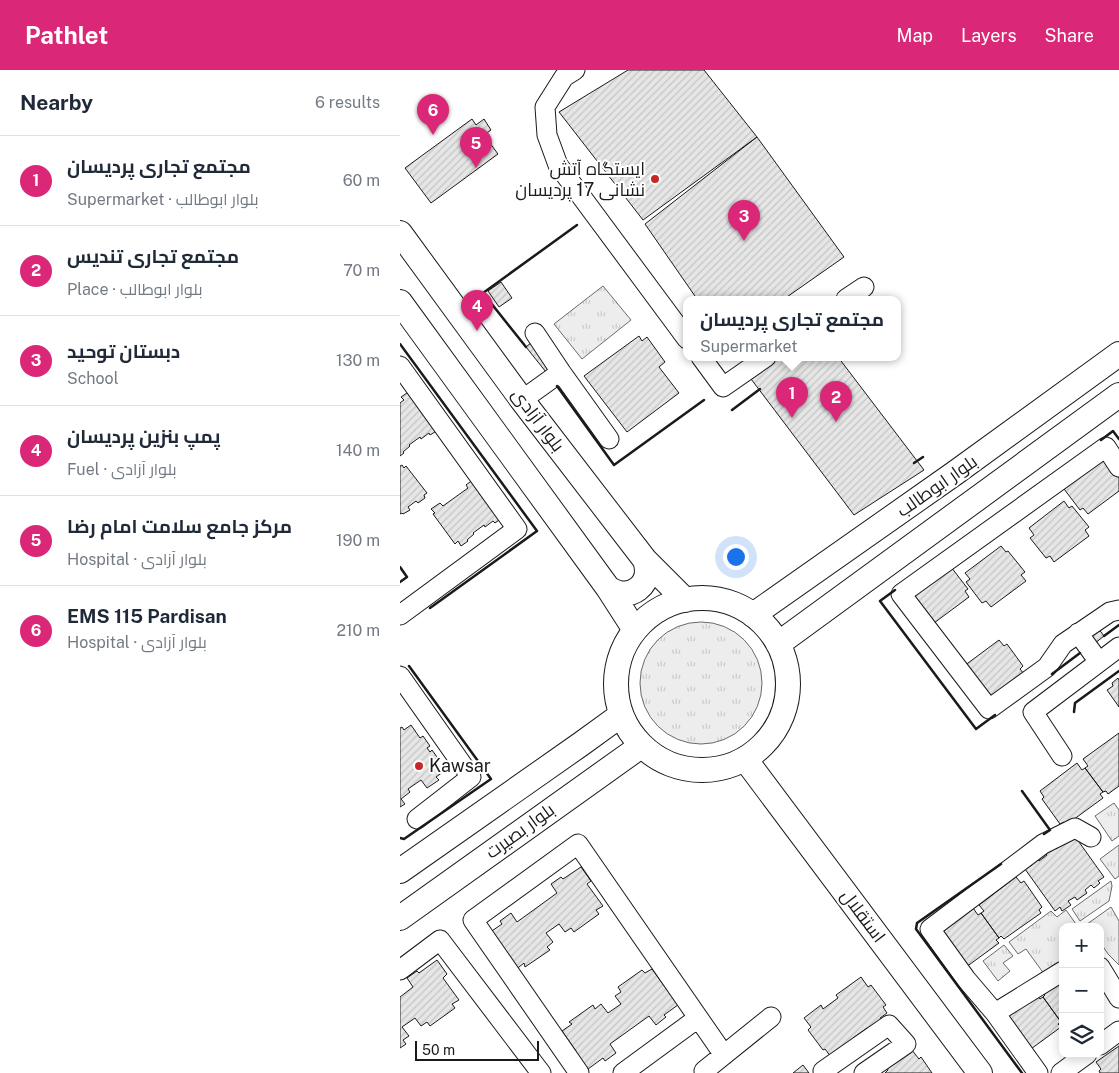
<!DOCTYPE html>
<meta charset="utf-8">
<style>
:root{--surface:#fff;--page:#f6f6f7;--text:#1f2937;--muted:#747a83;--line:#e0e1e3;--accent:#db2777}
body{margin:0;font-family:"Public Sans",Cairo,sans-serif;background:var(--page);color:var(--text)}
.controls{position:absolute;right:15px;bottom:15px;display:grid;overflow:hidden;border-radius:10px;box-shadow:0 2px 12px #0003}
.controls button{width:45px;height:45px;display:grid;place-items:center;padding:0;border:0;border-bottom:1px solid var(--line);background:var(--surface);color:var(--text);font:25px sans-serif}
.scale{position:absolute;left:15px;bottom:12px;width:124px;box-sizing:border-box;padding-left:5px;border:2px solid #1a1a1a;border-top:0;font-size:14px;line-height:18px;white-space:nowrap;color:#1a1a1a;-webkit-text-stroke:4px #fff;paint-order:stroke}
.you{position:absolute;left:335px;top:486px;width:18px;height:18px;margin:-12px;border:4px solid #fff;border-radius:50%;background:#1a73e8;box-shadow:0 0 0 8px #1a73e833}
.badge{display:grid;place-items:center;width:32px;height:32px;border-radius:50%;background:var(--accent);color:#fff;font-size:16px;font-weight:700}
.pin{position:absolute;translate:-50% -41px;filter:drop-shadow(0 1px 2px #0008)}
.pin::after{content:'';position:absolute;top:26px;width:18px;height:15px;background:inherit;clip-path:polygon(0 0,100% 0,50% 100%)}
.popup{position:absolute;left:283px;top:226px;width:218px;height:65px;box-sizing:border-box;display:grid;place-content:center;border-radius:10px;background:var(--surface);filter:drop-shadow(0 1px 4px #0005);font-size:16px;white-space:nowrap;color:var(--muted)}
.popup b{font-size:19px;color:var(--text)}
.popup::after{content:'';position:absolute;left:50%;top:100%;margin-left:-10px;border:10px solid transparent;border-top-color:var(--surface)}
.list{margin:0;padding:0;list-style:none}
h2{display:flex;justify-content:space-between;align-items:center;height:65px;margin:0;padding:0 20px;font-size:21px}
h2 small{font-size:16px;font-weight:400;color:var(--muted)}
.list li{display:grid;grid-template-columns:32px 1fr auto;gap:15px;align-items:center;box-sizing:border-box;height:90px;padding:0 20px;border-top:1px solid var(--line)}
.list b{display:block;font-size:19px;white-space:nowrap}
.list p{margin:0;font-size:16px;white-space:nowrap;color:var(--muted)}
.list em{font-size:16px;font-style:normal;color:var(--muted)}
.icon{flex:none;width:28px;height:28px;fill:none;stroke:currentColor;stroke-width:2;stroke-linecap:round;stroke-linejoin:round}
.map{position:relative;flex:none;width:719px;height:1003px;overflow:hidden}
header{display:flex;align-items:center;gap:30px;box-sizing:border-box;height:70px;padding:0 25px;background:var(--accent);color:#fff}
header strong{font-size:24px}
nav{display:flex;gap:28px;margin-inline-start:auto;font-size:18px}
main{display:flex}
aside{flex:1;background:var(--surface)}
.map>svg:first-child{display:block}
</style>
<header>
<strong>Pathlet</strong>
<nav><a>Map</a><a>Layers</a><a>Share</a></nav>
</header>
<main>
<aside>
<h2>Nearby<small>6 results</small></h2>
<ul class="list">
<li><span class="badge">1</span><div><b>مجتمع تجاری پردیسان</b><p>Supermarket · بلوار ابوطالب</p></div><em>60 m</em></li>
<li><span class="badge">2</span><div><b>مجتمع تجاری تندیس</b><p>Place · بلوار ابوطالب</p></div><em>70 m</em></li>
<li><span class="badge">3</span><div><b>دبستان توحید</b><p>School</p></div><em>130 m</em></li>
<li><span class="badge">4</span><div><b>پمپ بنزین پردیسان</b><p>Fuel · بلوار آزادی</p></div><em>140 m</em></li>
<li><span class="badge">5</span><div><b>مرکز جامع سلامت امام رضا</b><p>Hospital · بلوار آزادی</p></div><em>190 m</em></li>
<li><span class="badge">6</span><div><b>EMS 115 Pardisan</b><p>Hospital · بلوار آزادی</p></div><em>210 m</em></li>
</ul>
</aside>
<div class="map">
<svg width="719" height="1003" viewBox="0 0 719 1003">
<defs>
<pattern id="grass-tufts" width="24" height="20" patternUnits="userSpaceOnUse" patternTransform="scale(1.25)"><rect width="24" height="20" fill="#ededed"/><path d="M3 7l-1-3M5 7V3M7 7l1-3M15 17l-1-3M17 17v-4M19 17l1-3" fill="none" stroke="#cbcbcb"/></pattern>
<pattern id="building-hatch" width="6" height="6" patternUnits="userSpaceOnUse" patternTransform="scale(1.25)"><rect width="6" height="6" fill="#e6e6e6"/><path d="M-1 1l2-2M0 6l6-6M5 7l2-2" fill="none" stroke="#c5c5c5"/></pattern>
</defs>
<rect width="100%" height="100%" fill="#fff"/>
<path fill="url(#grass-tufts)" stroke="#6a6a6a" d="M203,216L231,250L182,289L154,254Z
M240 613a61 61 0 1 1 122 0a61 61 0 1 1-122 0Z
M714,733L719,740V766L712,771L695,746Z
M719,775V806L715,809L700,789Z
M711,811L712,816L709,831L680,851L672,839Z
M711,837L719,851V895L708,884L700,872V857H683Z
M666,840L676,854L672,857H663V896L647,908L626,879L618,884L609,872L651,841L657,847Z
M604,875L613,886L603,893L610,901L598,911L583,891Z"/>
<path fill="url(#building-hatch)" stroke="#1a1a1a" d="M228,0H304L357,67L243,150L159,42Z
M72,49L76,55L84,49L91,60L84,65L98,84L31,133L5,98Z
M357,67L444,187L384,229H297L245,154Z
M101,212L112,228L99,237L88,221Z
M239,266L242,271L247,267L265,292L259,297L279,323L227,362L184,306Z
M133,271L153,296L146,302L126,277Z
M372,287H438L524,400L454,445L348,305Z
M10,321L38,360L30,365L29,363L21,369L20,367L9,375L10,376L3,382L4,383L0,386V333L4,330L1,327Z
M698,383L719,404V421L688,444L683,438L680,440L664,419L668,416L663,410Z
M2,395L4,398L6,396L27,423L24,425L25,428L18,433L16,431L8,437L10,440L3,444L2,443L0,444V396Z
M74,409L102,448L95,453L93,451L85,457L84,455L73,463L74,464L67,470L68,471L61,476L58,471L55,474L33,444L35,443L31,439L40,433L43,436L68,418L66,415Z
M664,431L669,438L672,436L689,457L685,460L689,466L654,492L650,486L646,488L630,468L634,465L629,458Z
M601,476L606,482L608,481L625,502L621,505L626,511L591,537L586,531L582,533L566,512L570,509L565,503Z
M551,497L568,519L565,521L569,527L534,553L509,519Z
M698,558L704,566L694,574L687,566Z
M599,570L604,576L607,574L623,596L620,599L624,604L589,631L564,596Z
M718,608L719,610V637L707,620L713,616L712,613Z
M11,655L20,668L23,666L30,676L27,678L30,682L32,680L37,687L34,690L43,702L36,707L39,710L27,718L21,710L8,719L10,722L1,729L5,734L0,737V658L2,657L4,660Z
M719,663V716L708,724L706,721L703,722L685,698L688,696L683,689Z
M677,693L682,700L685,698L703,722L700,724L703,728L666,755L664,752L660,754L642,729L644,727L640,721Z
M674,765L704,807L698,811L700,813L694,818L691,815L685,820L687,823L677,830L675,827L668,831L671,835L662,841L660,837L655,841L625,799L632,795L630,792L636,787L639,791L647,785L644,782L653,776L656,779Z
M181,797L191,811L187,814L203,836L196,840L199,844L174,862L171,858L165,862L159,854L146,863L153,872L147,877L150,880L125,897L124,893L114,901L83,867L102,854L100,851L111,843L117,852L157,823L151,814L161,807L163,809Z
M616,807L621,813L624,811L642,837L639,840L641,843L604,869L601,866L599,868L581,843L584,841L579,835Z
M573,838L578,845L581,843L599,868L596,870L599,873L562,900L536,866Z
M37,890L47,904L43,908L59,930L52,934L55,938L30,956L27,952L21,956L15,948L2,957L9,966L3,970L6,974L0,978V927L13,917L7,908L17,901L19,903Z
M252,899L268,921L272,918L282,932L264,945L266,947L256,955L249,946L210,974L216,983L205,991L203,988L184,1002L172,984L176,981L162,961L172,954L169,952L193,935L195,939L201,934L208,943L221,934L215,926L221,922L218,917L242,900L245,903Z
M663,902V950L661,952L643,927L645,925L640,918Z
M461,907L468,917L471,915L486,935L483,937L487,943L480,948L482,951L469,961L467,958L453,968L456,971L431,987L425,979L423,980L408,960L411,957L404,948L421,935L423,939L438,928L436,925Z
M635,922L640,929L643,927L661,952L658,954L661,957L624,984L598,950Z
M719,976V1003H700L699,1001L701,999L696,992Z
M511,979L519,989L521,987L532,1003H485L488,1000L487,997Z
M403,995L409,1003H393Z"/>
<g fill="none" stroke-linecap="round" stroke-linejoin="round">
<defs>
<path id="minor" d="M175,0L164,7L145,37L147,65L158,95L287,269
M446,229L464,217
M301,287L323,317L366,287
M0,296L117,459L0,545
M161,302L209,369
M122,330L161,302L135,263
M719,397L706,377L501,524L589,639L647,597L663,574L710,542L719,540
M678,563L699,592
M0,606L71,707L17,749
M662,686L633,642L719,577
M700,897L719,928
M0,900L40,870L141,1003
M663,901L595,943L566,909L530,859L643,774L675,758L691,767
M595,943L638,1003
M700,975L719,961
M179,1003L73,850L178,774L324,985
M223,1003L298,948
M305,1003L304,1001L371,947
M424,1003L423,1001L489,955L506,974L464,1003
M661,1003L687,984"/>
<path id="major" d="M0,163L122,330L245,490L285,530
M0,232L208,518L235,560
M208,518C211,520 215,522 219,523C233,526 246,516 247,502C247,498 246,493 245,490
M216 614a86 86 0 1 1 172 0a86 86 0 1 1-172 0Z
M353,545L555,403L719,284
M378,574L719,325
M345,689L580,1003
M0,801L181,674L221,645
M0,848L241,676"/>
</defs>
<use href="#minor" stroke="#1a1a1a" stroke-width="21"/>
<use href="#major" stroke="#1a1a1a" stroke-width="26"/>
<use href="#minor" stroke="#fff" stroke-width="19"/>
<use href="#major" stroke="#fff" stroke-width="24"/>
<path stroke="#1a1a1a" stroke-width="2.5" d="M0,274L137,461L30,538
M126,277L83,223L177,155
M157,316L214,395L304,330
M332,340L360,319
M701,370L713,361L719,369
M514,393L523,387
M0,497L7,507L0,512
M495,520L480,531L576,659L595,645
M704,566L719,555
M652,604L680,583
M674,642L675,633L719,601
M622,721L650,760L644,764
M0,768L4,769L91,709L9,596
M601,794L517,853L516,859L622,1003"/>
</g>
<g fill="#c62828" stroke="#fff" stroke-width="2">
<circle cx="255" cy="109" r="5"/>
<circle cx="19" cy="696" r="5"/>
</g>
<g text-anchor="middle" stroke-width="4" stroke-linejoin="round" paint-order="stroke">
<g font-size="18" fill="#1a1a1a" stroke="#fff" text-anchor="end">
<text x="245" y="105">ایستگاه آتش<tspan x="245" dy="21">نشانی 17 پردیسان</tspan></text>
<text x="29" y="702" text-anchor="start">Kawsar</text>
</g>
<g font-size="18" fill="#1a1a1a" stroke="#fff">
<text transform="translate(138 350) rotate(53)" y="6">بلوار آزادی</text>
<text transform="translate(537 416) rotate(-35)" y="6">بلوار ابوطالب</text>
<text transform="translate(120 761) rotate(-36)" y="6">بلوار بصیرت</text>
<text transform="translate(463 846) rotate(53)" y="6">استقلال</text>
</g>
</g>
</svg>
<div class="controls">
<button>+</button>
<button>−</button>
<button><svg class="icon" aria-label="layers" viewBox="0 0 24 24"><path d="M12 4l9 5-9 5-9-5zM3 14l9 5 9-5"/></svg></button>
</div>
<div class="scale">50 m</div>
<div class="you"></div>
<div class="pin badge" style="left:392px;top:348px">1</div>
<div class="popup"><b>مجتمع تجاری پردیسان</b>Supermarket</div>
<div class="pin badge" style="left:436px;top:352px">2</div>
<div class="pin badge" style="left:344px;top:171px">3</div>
<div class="pin badge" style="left:77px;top:261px">4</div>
<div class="pin badge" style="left:76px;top:98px">5</div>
<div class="pin badge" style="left:33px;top:65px">6</div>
</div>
</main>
